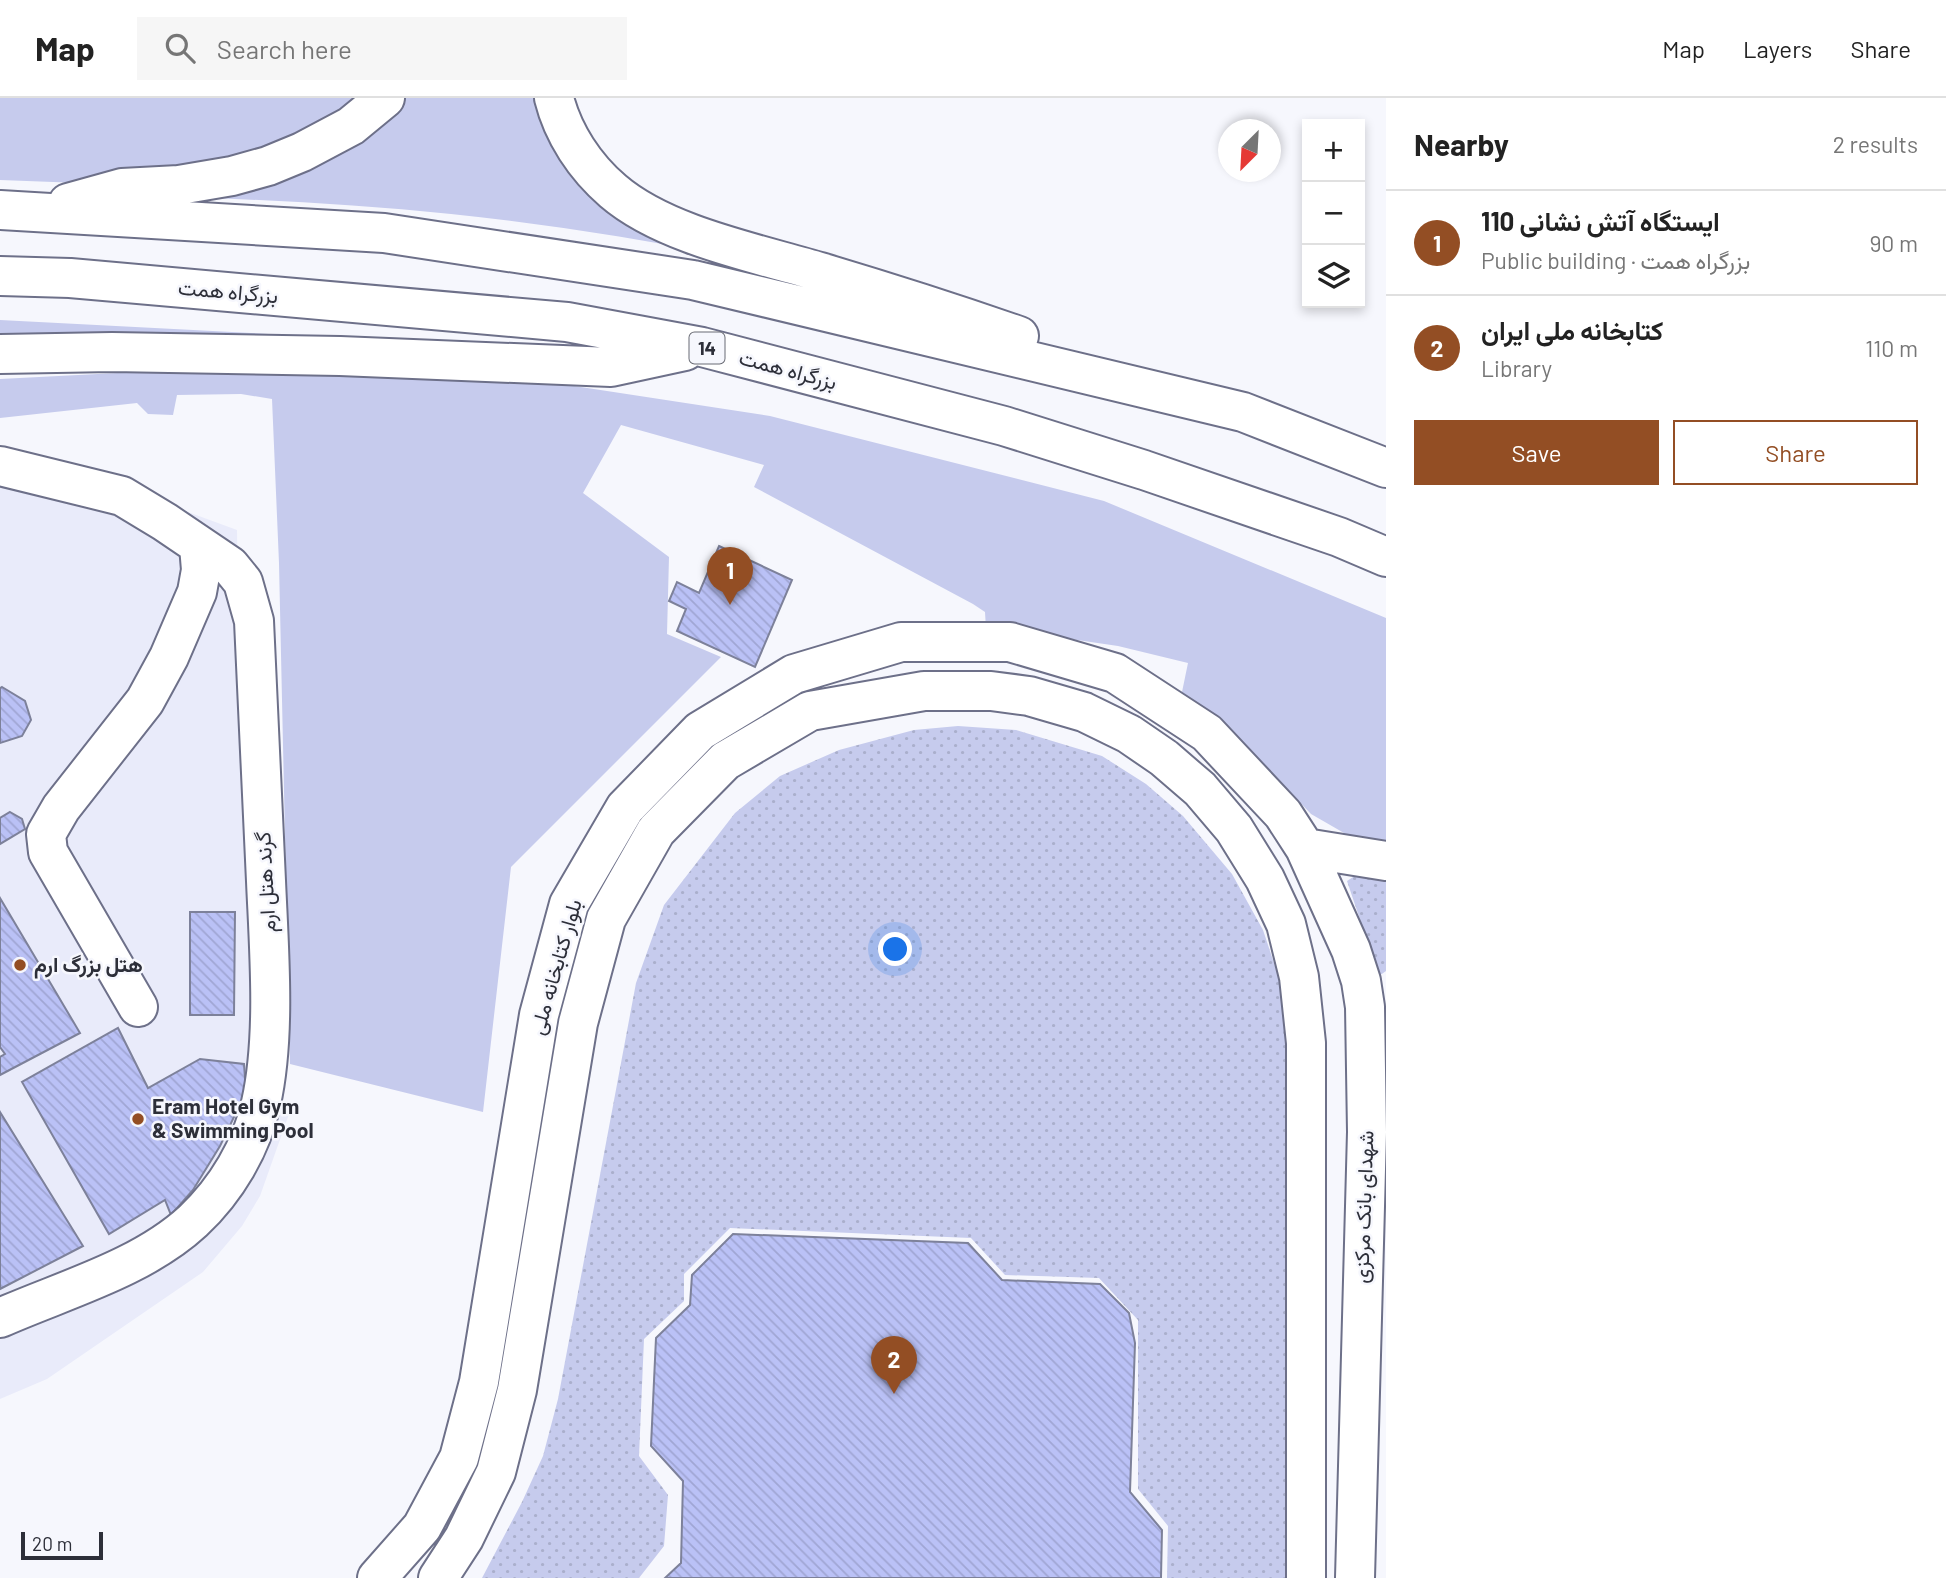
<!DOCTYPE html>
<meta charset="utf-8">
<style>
:root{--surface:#fff;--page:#f6f6f6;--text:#222;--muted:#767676;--line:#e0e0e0;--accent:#934e24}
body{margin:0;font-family:Barlow,Vazirmatn,sans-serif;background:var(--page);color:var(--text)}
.controls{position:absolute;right:21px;top:21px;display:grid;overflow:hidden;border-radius:0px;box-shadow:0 4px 10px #0003}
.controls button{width:63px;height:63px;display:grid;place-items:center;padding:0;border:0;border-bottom:2px solid var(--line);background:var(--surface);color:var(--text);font:35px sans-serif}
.compass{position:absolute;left:1218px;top:21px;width:63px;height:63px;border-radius:50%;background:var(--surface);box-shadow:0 4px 10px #0003;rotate:204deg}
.scale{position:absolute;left:21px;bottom:18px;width:82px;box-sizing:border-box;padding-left:7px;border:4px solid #2d2f39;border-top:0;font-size:19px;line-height:24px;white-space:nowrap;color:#2d2f39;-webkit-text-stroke:5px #f6f7fd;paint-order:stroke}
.you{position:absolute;left:896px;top:852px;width:24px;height:24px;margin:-18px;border:5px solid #fff;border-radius:50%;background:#1a73e8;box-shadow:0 0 0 10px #1a73e833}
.badge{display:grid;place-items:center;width:46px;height:46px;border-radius:50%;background:var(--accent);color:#fff;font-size:23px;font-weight:700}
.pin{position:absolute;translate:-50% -58px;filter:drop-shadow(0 2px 4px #0008)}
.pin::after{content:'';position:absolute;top:37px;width:24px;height:21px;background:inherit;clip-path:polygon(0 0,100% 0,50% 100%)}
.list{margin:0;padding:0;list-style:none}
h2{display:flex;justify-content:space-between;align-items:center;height:91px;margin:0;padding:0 28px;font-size:30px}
h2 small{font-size:23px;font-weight:400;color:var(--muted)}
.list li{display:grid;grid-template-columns:46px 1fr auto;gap:21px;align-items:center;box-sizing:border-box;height:105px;padding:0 28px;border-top:2px solid var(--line)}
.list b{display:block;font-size:26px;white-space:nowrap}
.list p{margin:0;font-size:23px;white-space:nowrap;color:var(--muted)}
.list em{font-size:23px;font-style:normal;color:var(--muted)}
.actions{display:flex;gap:14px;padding:21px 28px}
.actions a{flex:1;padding:16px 0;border:2px solid var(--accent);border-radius:0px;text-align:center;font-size:24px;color:var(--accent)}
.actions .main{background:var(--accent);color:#fff}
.icon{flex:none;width:38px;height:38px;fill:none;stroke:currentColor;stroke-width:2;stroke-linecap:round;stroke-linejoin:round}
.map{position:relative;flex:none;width:1386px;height:1480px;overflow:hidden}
header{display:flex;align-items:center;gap:42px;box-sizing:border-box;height:98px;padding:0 35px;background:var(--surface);border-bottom:2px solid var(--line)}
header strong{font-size:33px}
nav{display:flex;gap:38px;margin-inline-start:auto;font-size:24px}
.search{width:490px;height:63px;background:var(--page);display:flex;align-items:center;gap:18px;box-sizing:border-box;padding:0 24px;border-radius:0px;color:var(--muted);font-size:26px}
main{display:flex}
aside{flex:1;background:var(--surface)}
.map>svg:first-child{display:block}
</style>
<header>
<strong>Map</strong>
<div class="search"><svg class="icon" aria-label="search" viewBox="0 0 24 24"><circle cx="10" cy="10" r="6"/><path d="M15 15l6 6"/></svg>Search here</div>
<nav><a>Map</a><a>Layers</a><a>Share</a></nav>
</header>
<main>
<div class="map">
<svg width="1386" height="1480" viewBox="0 0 1386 1480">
<defs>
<pattern id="park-dots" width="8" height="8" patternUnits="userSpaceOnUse" patternTransform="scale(1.75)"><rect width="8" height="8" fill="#c6cbed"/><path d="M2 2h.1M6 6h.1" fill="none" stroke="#aaafcc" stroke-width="1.8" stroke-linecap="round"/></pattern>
<pattern id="building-back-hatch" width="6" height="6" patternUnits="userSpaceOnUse" patternTransform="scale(1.75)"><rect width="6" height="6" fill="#bac1f6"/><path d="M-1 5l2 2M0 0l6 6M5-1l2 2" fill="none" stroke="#a0a6d4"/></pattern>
</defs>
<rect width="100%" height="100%" fill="#f6f7fd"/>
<path fill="#e9ebfa" d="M49,363L237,432L239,572L256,974L289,1016L260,1098L242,1128L203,1174L47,1281L0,1301V364Z"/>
<path fill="#c6cbed" d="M0,0H367L293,49L80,85L0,82Z
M401,0H537L557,51L766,165C662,145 557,127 451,116C346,105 242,101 137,97Z
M0,222L346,240L0,248Z
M176,272L535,282L770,318L1104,403L1386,520V752L1351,739L1311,716L1220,620L1182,594L1188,565L1118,548L1003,531H986L985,514L973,506L754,389L764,367L621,327L583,395L669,459L667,536L721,559L511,769L483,1014L290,966L279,465L272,301L241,296L177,297L173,317L148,316L137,305L0,320V281Z"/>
<path fill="url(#park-dots)" d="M958,628L1016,632L1102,658L1146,686L1183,718L1232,776L1263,832L1282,889L1288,922L1292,1480H1167L1168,1428L1138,1391V1222L1099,1180L1005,1177L971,1140L730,1130L684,1176V1203L644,1241L639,1358L668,1397L664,1448L639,1480H482L522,1404L543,1358L558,1301L636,885L664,807L735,715L780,678L839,652L914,632Z
M1356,777L1386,783V873L1379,878L1347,783Z"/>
<path fill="url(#building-back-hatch)" stroke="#7d819a" stroke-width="2" d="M719,448L792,482L755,569L677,533L686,511L669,503L677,484L699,495Z
M2,589L25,603L31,622L22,638L0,645V590Z
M10,714L22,721L25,731L0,746V720Z
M0,800L80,935L0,977V959L5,956L0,949Z
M190,814H235L234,917H190Z
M118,930L148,990L200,961L244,966L246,994L220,1048L193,1092L171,1117L165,1102L109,1136L22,984Z
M0,1014L83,1148L0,1191Z
M733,1136L968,1145L1002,1182L1100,1186L1129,1215L1135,1245L1130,1394L1162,1432L1161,1480H665L681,1465L683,1383L651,1348L656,1240L690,1207L692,1177Z
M733,1136L968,1145L1002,1182L1100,1186L1129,1215L1135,1245L1130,1394L1162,1432L1161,1480H665L681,1465L683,1383L651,1348L656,1240L690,1207L692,1177Z"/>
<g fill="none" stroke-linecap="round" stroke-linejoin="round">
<defs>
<path id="minor" d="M0,368L122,398L165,424L230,468L243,484L254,523C258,609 262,696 266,783C269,852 276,938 261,1005C252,1049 226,1092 193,1123C141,1171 63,1192 0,1220
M1305,750L1386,763
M138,909L48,754L46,736L61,710L145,603L169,559L197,494L201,472L199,448
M377,1480L422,1429L459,1360L479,1284L539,917L569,806L625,710L700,633L794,576L901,544H1010L1115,575L1207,635L1283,716L1305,750L1351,852L1361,883L1365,909L1367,1034L1355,1480
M438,1480L464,1440L496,1374L517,1292L578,925L606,821L656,733L725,663L810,613L924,593H991L1029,598L1084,614L1129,636L1164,660L1200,691L1234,731L1265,781L1286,826L1299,879L1306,945V1480"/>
<path id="highway" d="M554,0C563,36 585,69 613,93C664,137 756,155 820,174C887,194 953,215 1019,238
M68,105L122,90L179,87L232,78L268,68L302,54L351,28L385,0
M0,112L384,135L693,182L1243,314L1386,370
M0,178L70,180L567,224L702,249L1004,328L1144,372L1339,439L1386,459
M0,256L112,254L340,258L611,269L685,253"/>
</defs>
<use href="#minor" stroke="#6d7089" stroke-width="42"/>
<use href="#highway" stroke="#6d7089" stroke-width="42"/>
<use href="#minor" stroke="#fff" stroke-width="38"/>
<use href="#highway" stroke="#fff" stroke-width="38"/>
</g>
<g fill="#934e24" stroke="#f6f7fd" stroke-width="2.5">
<circle cx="20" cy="867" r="7"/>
<circle cx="138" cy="1021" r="7"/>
</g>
<g text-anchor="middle" stroke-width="5" stroke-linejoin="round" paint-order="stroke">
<rect fill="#f6f7fd" stroke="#696b74" stroke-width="2" x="689.5" y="234.5" width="35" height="31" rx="5"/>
<g font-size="19" font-weight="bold" fill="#2d2f39">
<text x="707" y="257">14</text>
</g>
<g font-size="21" fill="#2d2f39" stroke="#f6f7fd">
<text transform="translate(228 194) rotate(5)" y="7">بزرگراه همت</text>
<text transform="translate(788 272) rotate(15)" y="7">بزرگراه همت</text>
<text transform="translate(266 784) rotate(-93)" y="7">گرند هتل ارم</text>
<text transform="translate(556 869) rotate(-74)" y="7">بلوار کتابخانه ملی</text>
<text transform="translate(1364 1109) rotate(-88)" y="7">شهدای بانک مرکزی</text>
</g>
<g font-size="21" font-weight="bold" fill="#2d2f39" stroke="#f6f7fd" text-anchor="start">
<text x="34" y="874">هتل بزرگ ارم</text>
<text x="152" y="1016">Eram Hotel Gym<tspan x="152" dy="24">&amp; Swimming Pool</tspan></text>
</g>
</g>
</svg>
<div class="controls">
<button>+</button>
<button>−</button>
<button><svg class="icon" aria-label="layers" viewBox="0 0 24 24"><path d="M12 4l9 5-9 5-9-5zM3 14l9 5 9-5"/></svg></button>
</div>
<svg class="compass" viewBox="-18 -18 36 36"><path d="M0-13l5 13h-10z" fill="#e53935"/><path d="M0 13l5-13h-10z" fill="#767676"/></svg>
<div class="scale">20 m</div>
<div class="you"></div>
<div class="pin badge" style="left:730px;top:507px">1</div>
<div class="pin badge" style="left:894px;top:1296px">2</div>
</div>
<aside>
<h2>Nearby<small>2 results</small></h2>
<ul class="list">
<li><span class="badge">1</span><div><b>ایستگاه آتش نشانی 110</b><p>Public building · بزرگراه همت</p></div><em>90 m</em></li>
<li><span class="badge">2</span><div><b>کتابخانه ملی ایران</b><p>Library</p></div><em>110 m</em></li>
</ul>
<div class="actions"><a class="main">Save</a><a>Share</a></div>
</aside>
</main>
